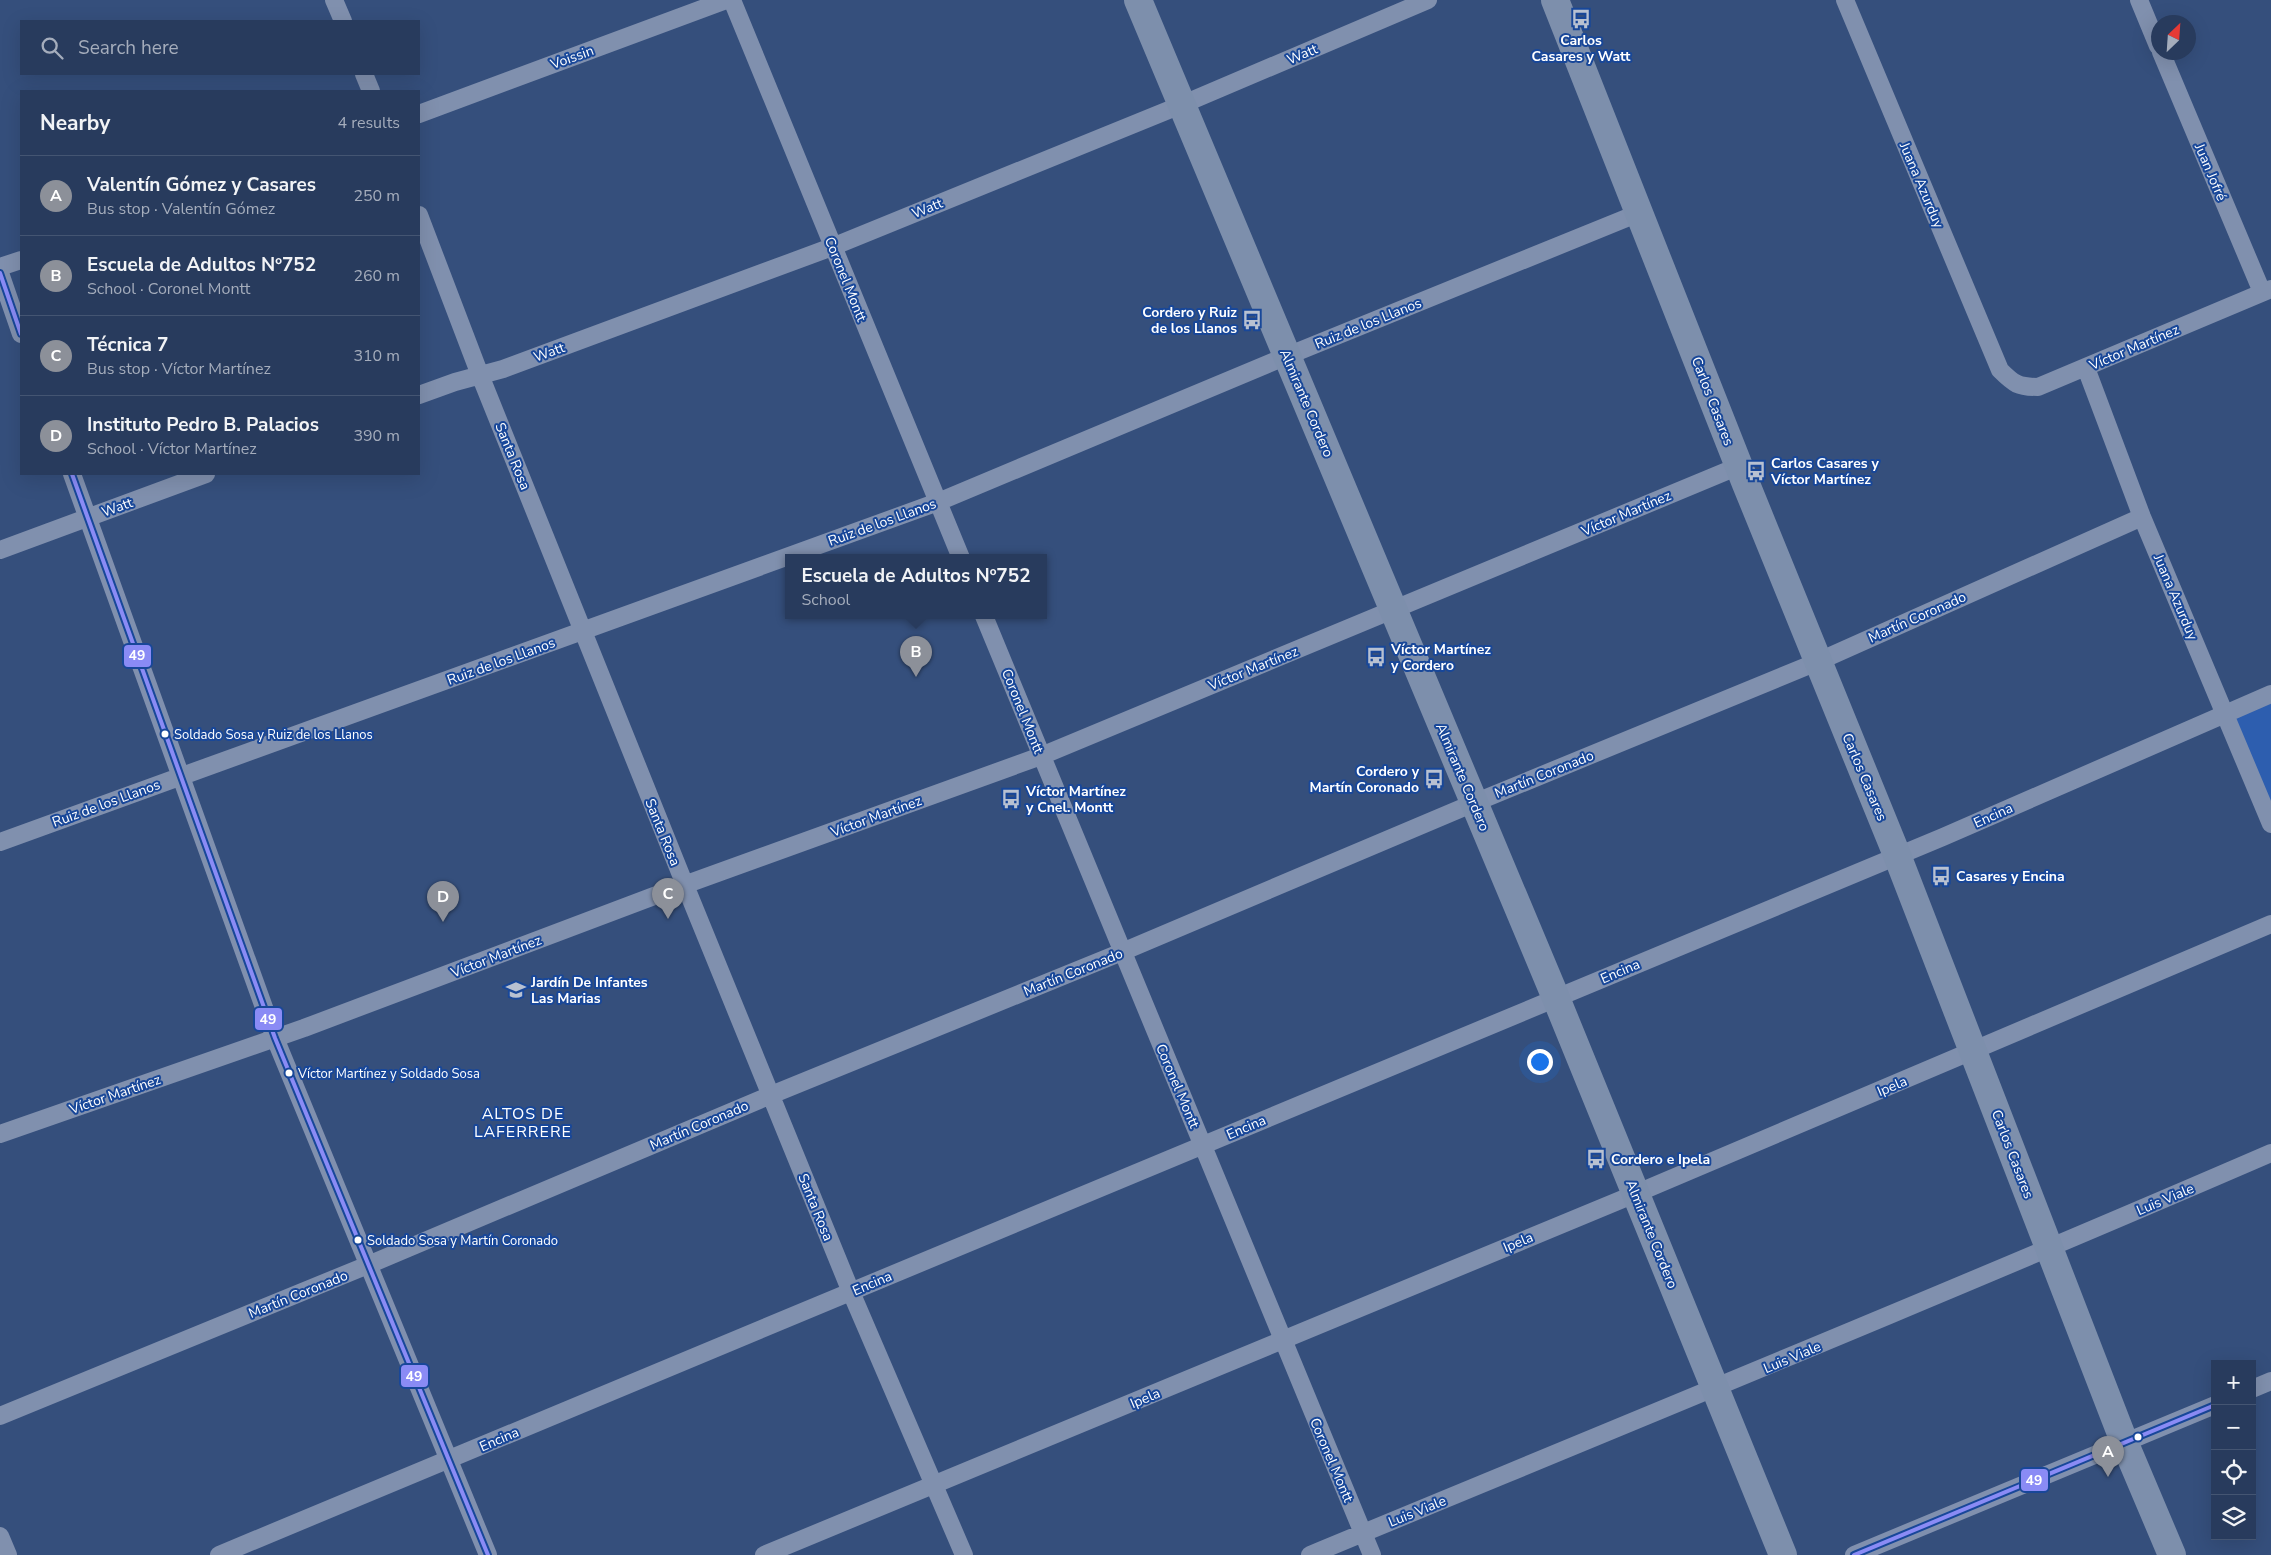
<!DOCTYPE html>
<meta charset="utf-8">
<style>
:root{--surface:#283b5d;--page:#344666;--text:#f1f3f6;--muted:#a5adbc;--line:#445572;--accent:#8c9099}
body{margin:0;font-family:"Nunito Sans",sans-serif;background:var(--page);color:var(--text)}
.controls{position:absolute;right:15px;bottom:15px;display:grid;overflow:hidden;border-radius:0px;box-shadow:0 5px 20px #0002}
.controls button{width:45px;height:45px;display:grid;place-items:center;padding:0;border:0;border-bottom:1px solid var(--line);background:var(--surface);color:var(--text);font:25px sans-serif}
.compass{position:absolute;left:2151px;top:15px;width:45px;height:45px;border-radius:50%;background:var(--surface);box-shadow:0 5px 20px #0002;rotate:25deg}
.you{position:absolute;left:1539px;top:1061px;width:18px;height:18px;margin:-12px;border:4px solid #fff;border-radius:50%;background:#1a73e8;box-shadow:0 0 0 8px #1a73e833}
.badge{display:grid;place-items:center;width:32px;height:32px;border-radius:50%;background:var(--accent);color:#fff;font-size:16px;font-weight:700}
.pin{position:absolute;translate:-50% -41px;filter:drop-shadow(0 1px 2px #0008)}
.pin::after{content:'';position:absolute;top:26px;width:18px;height:15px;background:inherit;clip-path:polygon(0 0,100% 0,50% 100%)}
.popup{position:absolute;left:785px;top:554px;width:262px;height:65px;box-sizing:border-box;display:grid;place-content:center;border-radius:0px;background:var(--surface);filter:drop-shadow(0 1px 4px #0005);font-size:16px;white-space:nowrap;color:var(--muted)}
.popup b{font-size:19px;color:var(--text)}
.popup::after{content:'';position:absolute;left:50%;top:100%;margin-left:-10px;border:10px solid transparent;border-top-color:var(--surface)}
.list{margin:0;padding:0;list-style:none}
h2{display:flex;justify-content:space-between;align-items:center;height:65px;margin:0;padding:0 20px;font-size:21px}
h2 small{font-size:16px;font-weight:400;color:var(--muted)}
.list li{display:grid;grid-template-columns:32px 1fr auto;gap:15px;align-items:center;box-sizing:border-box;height:80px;padding:0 20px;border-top:1px solid var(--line)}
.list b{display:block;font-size:19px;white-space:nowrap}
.list p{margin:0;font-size:16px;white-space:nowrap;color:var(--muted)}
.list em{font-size:16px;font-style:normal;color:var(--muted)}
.icon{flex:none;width:28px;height:28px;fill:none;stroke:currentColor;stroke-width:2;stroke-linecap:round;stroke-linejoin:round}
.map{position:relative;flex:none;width:2271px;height:1555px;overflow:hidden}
.search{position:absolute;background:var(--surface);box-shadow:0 5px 20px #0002;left:20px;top:20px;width:400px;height:55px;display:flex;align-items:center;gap:12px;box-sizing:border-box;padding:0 18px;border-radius:0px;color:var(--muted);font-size:19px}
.panel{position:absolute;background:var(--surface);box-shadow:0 5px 20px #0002;left:20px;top:90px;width:400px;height:385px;border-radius:0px}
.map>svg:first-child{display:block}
</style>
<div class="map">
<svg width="2271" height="1555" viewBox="0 0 2271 1555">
<rect width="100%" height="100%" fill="#354f7c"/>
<path fill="#2d5eaf" d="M2271,696V805L2232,716Z"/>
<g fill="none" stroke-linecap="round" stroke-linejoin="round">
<path stroke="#8090ae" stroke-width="18" d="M334,0L343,21
M732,0L961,558
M1845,0L2000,370C2014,384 2018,387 2038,387L2271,289
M2139,0L2158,46
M2161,52L2262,292
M364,74L371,91
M419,114L726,0
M419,215L480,375L685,885L851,1292L964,1555
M0,267L21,260
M0,273L21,334
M2086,368L2142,517L2271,824
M419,395L455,382L503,369L832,247L1181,105L1428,0
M72,474L275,1038L488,1555
M0,550L206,474
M984,616L1372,1555
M0,842L938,502L1287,356L1639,213
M0,1134L304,1028L662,893L1041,756L1739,466
M2252,1389L2271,1381
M0,1416L368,1265L771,1095L1122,952L1474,803L1817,662L2142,517
M0,1536L8,1555
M219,1555L1943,837L2271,694
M764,1555L1635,1194L2271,924
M1310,1555C1631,1422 1952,1291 2271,1153
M1854,1555L2215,1405"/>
<path stroke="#7d8fac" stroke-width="28" d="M1138,0L1556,998L1783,1555
M1555,0L1746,484L1897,855L2125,1444L2172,1555"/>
<defs>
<path id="bus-1" d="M0,273L21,334
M72,474L275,1038L488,1555
M1854,1555L2215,1405"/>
</defs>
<use href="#bus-1" stroke="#184799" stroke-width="8"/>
<use href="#bus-1" stroke="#8a8bf5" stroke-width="4"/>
</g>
<defs>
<symbol id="bus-bare" viewBox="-9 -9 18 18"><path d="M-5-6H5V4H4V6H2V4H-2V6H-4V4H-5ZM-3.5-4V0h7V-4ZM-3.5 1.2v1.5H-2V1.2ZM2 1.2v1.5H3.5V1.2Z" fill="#b8c1d1" stroke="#184799" stroke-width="2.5" paint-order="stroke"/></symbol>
<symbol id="school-bare" viewBox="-9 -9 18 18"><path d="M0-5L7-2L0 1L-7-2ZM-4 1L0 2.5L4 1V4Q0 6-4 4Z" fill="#b8c1d1" stroke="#184799" stroke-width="2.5" paint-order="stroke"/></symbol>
</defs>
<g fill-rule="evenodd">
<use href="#bus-bare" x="1567" y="5" width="28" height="28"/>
<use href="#bus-bare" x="1238" y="306" width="28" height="28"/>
<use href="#bus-bare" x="1742" y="457" width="28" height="28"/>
<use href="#bus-bare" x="1362" y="643" width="28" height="28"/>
<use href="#bus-bare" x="1420" y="765" width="28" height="28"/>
<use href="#bus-bare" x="997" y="785" width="28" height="28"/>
<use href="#bus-bare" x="1927" y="862" width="28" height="28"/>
<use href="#school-bare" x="502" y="976" width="28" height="28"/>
<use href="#bus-bare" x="1582" y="1145" width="28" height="28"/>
</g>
<g fill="#fff" stroke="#184799" stroke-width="2">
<circle cx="165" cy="734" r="4.5"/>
<circle cx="289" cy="1073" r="4.5"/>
<circle cx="358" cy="1240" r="4.5"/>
<circle cx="2138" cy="1437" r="4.5"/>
</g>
<g text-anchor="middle" stroke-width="4" stroke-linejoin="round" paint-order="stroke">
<g font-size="13" fill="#fff" stroke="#184799" text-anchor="start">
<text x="174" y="739">Soldado Sosa y Ruiz de los Llanos</text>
<text x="298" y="1078">Víctor Martínez y Soldado Sosa</text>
<text x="367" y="1245">Soldado Sosa y Martín Coronado</text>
</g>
<g font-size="14" font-weight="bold" fill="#fff" stroke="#184799" text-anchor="start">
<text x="1581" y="45" text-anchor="middle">Carlos<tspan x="1581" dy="16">Casares y Watt</tspan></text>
<text x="1237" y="317" text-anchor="end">Cordero y Ruiz<tspan x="1237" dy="16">de los Llanos</tspan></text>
<text x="1771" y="468">Carlos Casares y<tspan x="1771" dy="16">Víctor Martínez</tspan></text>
<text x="1391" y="654">Víctor Martínez<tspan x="1391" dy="16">y Cordero</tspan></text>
<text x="1419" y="776" text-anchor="end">Cordero y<tspan x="1419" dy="16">Martín Coronado</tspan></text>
<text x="1026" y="796">Víctor Martínez<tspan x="1026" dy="16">y Cnel. Montt</tspan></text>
<text x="1956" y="881">Casares y Encina</text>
<text x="531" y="987">Jardín De Infantes<tspan x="531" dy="16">Las Marias</tspan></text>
<text x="1611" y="1164">Cordero e Ipela</text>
</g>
<g font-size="14" fill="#fff" stroke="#184799">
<text transform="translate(1302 54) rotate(-23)" y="5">Watt</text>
<text transform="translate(572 57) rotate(-20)" y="5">Voissin</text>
<text transform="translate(2211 172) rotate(67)" y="5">Juan Jofré</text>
<text transform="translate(1922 185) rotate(67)" y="5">Juana Azurduy</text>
<text transform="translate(927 208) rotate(-22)" y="5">Watt</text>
<text transform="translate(846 279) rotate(68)" y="5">Coronel Montt</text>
<text transform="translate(1368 323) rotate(-22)" y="5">Ruiz de los Llanos</text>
<text transform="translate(2134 347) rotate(-23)" y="5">Víctor Martínez</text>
<text transform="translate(549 352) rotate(-20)" y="5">Watt</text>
<text transform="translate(1713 401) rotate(69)" y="5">Carlos Casares</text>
<text transform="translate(1307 403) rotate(67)" y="5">Almirante Cordero</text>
<text transform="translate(513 456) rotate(68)" y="5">Santa Rosa</text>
<text transform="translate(117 507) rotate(-20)" y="5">Watt</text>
<text transform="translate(1626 513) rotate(-23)" y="5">Víctor Martínez</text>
<text transform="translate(882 522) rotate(-20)" y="5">Ruiz de los Llanos</text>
<text transform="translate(2176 597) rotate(67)" y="5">Juana Azurduy</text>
<text transform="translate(1917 617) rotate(-24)" y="5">Martín Coronado</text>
<text transform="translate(501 661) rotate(-20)" y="5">Ruiz de los Llanos</text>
<text transform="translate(1253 668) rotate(-22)" y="5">Víctor Martínez</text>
<text transform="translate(1023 711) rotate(68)" y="5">Coronel Montt</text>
<text transform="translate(1544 774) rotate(-22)" y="5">Martín Coronado</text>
<text transform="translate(1463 777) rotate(67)" y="5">Almirante Cordero</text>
<text transform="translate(1865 777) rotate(67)" y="5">Carlos Casares</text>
<text transform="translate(106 803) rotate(-20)" y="5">Ruiz de los Llanos</text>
<text transform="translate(1993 815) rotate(-24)" y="5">Encina</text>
<text transform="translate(876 816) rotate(-20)" y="5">Víctor Martínez</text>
<text transform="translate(663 832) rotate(68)" y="5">Santa Rosa</text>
<text transform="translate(496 956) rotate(-21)" y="5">Víctor Martínez</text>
<text transform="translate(1620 971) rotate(-23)" y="5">Encina</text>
<text transform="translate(1073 972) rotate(-22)" y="5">Martín Coronado</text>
<text transform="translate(1178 1086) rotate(67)" y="5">Coronel Montt</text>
<text transform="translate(1892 1086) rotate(-23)" y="5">Ipela</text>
<text transform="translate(115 1094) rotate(-19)" y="5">Víctor Martínez</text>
<text transform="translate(699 1125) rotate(-23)" y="5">Martín Coronado</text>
<text transform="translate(1246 1127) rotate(-23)" y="5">Encina</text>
<text transform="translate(2013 1154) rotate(69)" y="5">Carlos Casares</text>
<text transform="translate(2165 1199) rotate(-23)" y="5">Luis Viale</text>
<text transform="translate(816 1207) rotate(68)" y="5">Santa Rosa</text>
<text transform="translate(1652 1234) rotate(68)" y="5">Almirante Cordero</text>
<text transform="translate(1518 1242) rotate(-23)" y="5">Ipela</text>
<text transform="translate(872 1283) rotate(-23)" y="5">Encina</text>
<text transform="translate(298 1294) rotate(-22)" y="5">Martín Coronado</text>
<text transform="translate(1792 1357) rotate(-23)" y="5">Luis Viale</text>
<text transform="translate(1145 1398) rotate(-23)" y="5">Ipela</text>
<text transform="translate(499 1439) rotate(-23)" y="5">Encina</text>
<text transform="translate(1332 1460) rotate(67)" y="5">Coronel Montt</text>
<text transform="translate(1417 1511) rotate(-22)" y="5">Luis Viale</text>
</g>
<g font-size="16" letter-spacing="1" fill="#fff" stroke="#184799">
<text x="523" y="1119">ALTOS DE<tspan x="523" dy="18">LAFERRERE</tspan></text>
</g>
</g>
<g stroke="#184799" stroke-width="2">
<rect x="123" y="644" width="29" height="24" rx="5" fill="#8a8bf5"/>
<rect x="254" y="1007" width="29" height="24" rx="5" fill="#8a8bf5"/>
<rect x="400" y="1364" width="29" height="24" rx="5" fill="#8a8bf5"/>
<rect x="2020" y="1468" width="29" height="24" rx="5" fill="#8a8bf5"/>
</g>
<g font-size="14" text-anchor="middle" font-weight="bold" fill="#fff">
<text x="137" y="660">49</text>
<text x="268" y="1024">49</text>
<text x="414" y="1381">49</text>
<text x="2034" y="1485">49</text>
</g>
</svg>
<div class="controls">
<button>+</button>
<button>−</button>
<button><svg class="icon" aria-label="locate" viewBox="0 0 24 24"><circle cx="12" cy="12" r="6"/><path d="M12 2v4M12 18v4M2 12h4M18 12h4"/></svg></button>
<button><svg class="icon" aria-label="layers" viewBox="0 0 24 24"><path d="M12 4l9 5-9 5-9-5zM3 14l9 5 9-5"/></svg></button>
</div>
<svg class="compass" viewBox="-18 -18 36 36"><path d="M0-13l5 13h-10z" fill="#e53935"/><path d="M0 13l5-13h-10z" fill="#a5adbc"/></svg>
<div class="you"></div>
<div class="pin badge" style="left:2108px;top:1477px">A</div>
<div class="pin badge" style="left:916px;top:677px">B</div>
<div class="popup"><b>Escuela de Adultos Nº752</b>School</div>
<div class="pin badge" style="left:668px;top:919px">C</div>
<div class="pin badge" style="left:443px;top:922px">D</div>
<div class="search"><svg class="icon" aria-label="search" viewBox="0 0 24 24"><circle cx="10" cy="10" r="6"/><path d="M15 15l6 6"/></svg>Search here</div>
<section class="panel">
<h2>Nearby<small>4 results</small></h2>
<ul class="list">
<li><span class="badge">A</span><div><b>Valentín Gómez y Casares</b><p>Bus stop · Valentín Gómez</p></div><em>250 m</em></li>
<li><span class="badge">B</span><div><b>Escuela de Adultos Nº752</b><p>School · Coronel Montt</p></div><em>260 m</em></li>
<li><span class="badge">C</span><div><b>Técnica 7</b><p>Bus stop · Víctor Martínez</p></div><em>310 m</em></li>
<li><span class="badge">D</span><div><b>Instituto Pedro B. Palacios</b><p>School · Víctor Martínez</p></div><em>390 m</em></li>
</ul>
</section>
</div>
